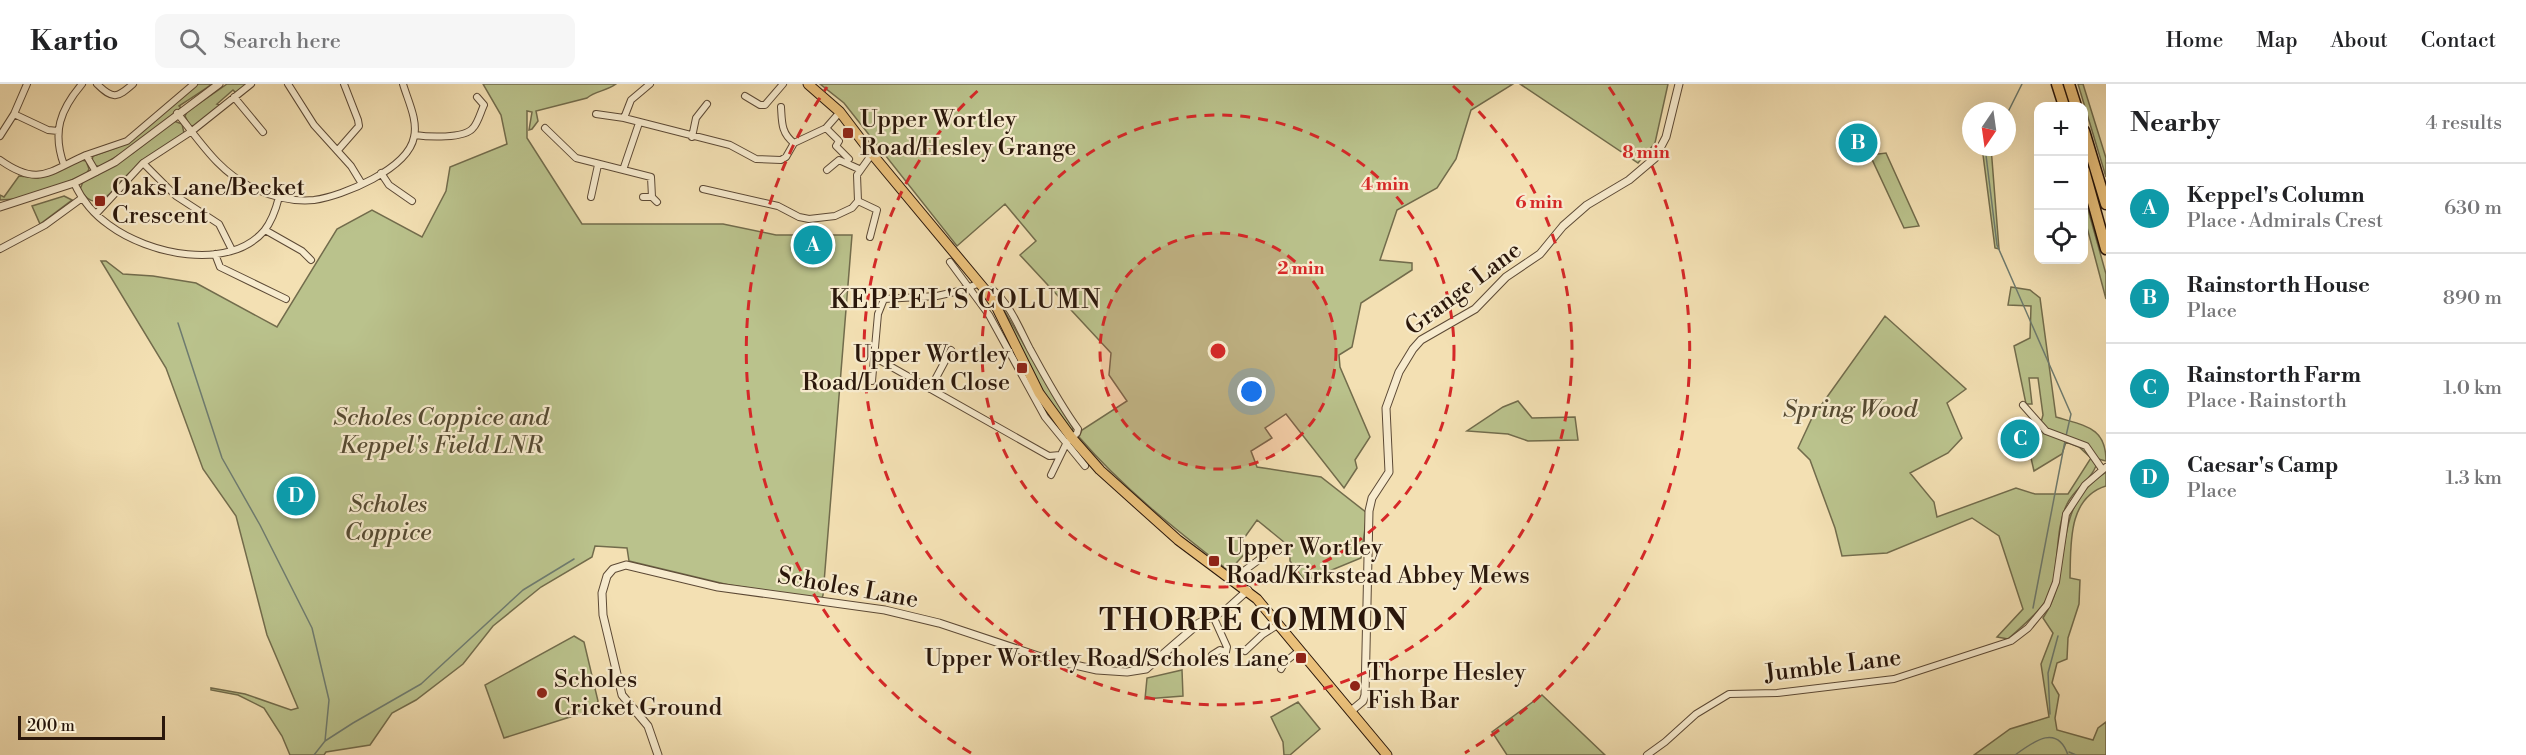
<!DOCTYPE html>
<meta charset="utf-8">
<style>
:root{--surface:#fff;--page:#f6f6f6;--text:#202124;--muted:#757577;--line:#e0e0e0;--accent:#0b8043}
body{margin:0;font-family:"Libre Bodoni",serif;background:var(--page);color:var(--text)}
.controls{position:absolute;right:18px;top:18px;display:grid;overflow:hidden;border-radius:12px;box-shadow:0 6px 24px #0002}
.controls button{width:54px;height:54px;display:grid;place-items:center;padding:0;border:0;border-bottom:2px solid var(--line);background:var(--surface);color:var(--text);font:30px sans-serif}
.compass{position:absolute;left:1962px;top:18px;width:54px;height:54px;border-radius:50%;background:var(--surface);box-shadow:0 6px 24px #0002;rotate:193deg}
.scale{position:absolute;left:18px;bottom:15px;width:147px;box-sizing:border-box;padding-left:6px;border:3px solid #2a170b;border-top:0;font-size:16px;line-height:21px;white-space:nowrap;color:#2a170b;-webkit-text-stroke:4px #f7ebce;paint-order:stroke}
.you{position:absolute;left:1252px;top:308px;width:21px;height:21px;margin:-15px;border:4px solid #fff;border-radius:50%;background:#1a73e8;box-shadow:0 0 0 9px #1a73e833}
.badge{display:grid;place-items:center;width:39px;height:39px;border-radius:50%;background:var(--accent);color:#fff;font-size:20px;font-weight:700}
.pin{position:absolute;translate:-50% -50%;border:3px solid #fff;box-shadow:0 2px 6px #0006}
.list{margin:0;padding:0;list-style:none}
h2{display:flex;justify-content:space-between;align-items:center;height:78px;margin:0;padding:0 24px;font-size:26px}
h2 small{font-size:20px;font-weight:400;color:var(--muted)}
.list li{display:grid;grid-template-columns:39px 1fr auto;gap:18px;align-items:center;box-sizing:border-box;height:90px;padding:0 24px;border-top:2px solid var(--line)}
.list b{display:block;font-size:22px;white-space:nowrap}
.list p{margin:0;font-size:20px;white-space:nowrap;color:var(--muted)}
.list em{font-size:20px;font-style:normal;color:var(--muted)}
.icon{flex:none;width:33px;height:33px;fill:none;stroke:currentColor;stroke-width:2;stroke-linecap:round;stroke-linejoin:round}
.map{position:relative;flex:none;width:2106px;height:671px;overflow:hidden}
header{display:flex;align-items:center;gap:36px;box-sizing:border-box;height:84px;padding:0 30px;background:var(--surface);border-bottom:2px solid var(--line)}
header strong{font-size:28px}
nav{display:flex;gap:33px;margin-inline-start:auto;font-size:21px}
.search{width:420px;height:54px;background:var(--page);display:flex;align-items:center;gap:15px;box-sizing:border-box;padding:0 21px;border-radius:12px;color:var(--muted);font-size:22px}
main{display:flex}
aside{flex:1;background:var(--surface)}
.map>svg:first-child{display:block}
</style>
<header>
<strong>Kartio</strong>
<div class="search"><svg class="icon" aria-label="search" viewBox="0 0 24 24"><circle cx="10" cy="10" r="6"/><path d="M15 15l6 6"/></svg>Search here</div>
<nav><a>Home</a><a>Map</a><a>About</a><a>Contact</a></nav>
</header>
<main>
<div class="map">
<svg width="2106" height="671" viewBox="0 0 2106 671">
<rect width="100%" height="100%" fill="#f3e0b3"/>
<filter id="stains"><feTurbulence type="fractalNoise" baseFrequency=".00333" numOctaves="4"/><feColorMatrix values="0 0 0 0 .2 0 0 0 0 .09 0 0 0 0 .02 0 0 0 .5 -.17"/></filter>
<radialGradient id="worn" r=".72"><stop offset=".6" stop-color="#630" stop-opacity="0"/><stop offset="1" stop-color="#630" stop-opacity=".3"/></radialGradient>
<path fill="#bac28c" stroke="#726c4c" stroke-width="1.5" d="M195,0H212C201,8 190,15 179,22L181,24L133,62L100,83L94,81L92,76L93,72L118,63Z
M227,0H249L236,9L233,6L217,20L221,21L195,42H190L185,32L187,28Z
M483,0H616C607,7 595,7 587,14L536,27L538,37L532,45L529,46L532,28L527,27V54L582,140H723L776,151H852L823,511L822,514L809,513L729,501L629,477L627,464L595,462L592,473L541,503L493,542L463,580L416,616L392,629L370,661L326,668L324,671H290L282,652L264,624L238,611L211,606V604L245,610L291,626L298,624L267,551L236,432L203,385L166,284L101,177H106L123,190L153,192L196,199L277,243L337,145L372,126L422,153L446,107L450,83L507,60L501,31Z
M820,0H1513L1471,26L1456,75L1437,104L1397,126L1380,176L1412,179V186L1361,219L1352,263L1339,271L1340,283L1370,353L1355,376L1357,384L1344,404L1286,330L1265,344L1272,354L1251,367L1257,383L1321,393L1367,429L1361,474L1305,497L1290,477V463L1257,436L1242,457L1249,465L1229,487C1176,446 1123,404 1079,353L1082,346L1127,317L1109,291L1111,269L1020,171L1036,157L1005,120L957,162L844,19Z
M1520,0H1668L1655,59L1638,79Z
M2078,0H2083L2106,74V93Z
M174,37L182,40L184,49C163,63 141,77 123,95C116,102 108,115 98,117C90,119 83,111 80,105L83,98L133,69Z
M1982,63H1991L1999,165L1995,164Z
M1886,69L1919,142L1904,144L1870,71Z
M81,76L86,77L89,85L87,89L63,100L16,115L0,116V111L4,113L19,92L38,94Z
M2084,111L2106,190V215L2084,132Z
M64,112L72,116L40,140L32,122Z
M2011,203L2030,206L2040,214L2056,333C2085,342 2106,343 2106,377L2098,375C2095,394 2075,403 2067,420C2053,449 2061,491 2047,515C2038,530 2021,543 2008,555L1997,553L2023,525L1999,452L1972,434L1887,469L1842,472L1835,444L1810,376L1798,364L1812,334L1885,232L1966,305L1947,319L1962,354L1948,369L1910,389L1934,418L1937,433L2016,404L2035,410H2068L2091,374L2079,363L2066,358L2062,370L2034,387L2031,374L2043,331L2038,294H2029L2032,320H2026L2014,262L2030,254L2031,222L2008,221Z
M997,215C1024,257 1045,302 1073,344L1072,349L1050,321Z
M1518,317L1532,334L1575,333L1578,356L1528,357L1508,350L1467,347L1503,323Z
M2106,388V402C2067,414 2071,462 2070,494L2080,496L2079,520L2068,554L2067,575L2057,579L2052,599L2059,611L2055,634L2057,646L2093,656L2098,644L2106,638V671H1974L2010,645L2049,633L2041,580L2053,549L2043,534C2076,485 2047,425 2106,388Z
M574,552L584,558L598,617L592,626L504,654L485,601Z
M1182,586L1183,612L1145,615L1147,594Z
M1542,611L1605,671H1507L1492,648Z
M1298,618L1320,645L1290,671H1284L1283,658L1271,633Z"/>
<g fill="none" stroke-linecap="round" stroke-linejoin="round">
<path stroke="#6e7b6f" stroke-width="1.5" d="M2007,30L2022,0
M1985,63L1997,161L2071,330L2066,352
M178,239L222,374L260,441L312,544L329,616L325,657
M2033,524L2065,357
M2050,630L2048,589L2058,552
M2069,668L2076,671
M314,671L325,657L353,639L421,600L523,506L574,475
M2015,671C2033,658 2057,639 2068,671"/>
<defs>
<path id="minor" d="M97,0C113,16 117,14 133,0
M288,0L314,41L351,82L362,100
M745,12L760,21H765L783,0
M234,13L263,48
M781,23C782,38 781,49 794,59
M177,29C200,57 218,87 251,103C270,112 293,118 314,116C343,112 408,85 414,53C418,36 408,17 403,0
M14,30L48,46L58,47
M596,30L624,34L730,61L756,75L781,76L786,73L794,59L826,44L840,28
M624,34L631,16L650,0
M545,44L576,74L651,93L652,113
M826,44L839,57L836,62L849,75
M415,51C428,53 464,55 473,44C478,39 481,27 484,21L477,13
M0,52L14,30L27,0
M692,53L696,34L707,20
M338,66L359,42L358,36L344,0
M86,71L127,57L194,0
M0,76C38,103 48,88 86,71L96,88
M143,79L176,112L219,140L232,166
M64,81C52,48 60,26 82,0
M623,86L639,39
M827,86L839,76L859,85
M381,89L389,101L412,117
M74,99C82,116 93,130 109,141C148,170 228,188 264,147C272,137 276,125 279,113
M703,105L778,122L799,133L809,135L835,132L852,124L858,117L857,91L872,70
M591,113L598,81
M643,113H652L657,118
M858,117L877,126L870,153
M96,130L143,79L192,47L251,0
M265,146L302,167L311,176
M0,165L45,141L82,114
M215,170L220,183L286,215
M950,178L989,231L1045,333L1085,382
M986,207L993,206C1010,220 1020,246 1030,265C1045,292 1059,319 1078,345L1077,349L1066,360L1051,391
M875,268L881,277L1049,372L1060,371
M872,297L878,230L884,215L937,212L959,207L980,199
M930,305L951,266
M2023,321L2046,347L2086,362L2102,385
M1233,495L1264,472
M1245,567L1262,551L1279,540
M1212,571L1220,566L1226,568L1227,563L1213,532
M1281,585L1285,578L1300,566
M1647,671L1665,658L1696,630L1729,610L1777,609L1894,595L2011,557L2028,544L2047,521L2056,498L2066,430L2085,401L2106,383"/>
<path id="tertiary" d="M0,123L74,99L115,78L219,0
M1351,627L1363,617L1365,611L1369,427L1372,414L1389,388L1386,324L1399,288L1413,265L1421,256L1475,225L1506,193L1540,170L1563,142L1587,121L1629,96L1655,74L1666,53L1679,0
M658,671L648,642L622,611L603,531L602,509L607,492L613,485L626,481L718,503L885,526L939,539L1044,574L1097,586L1127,588L1146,585L1199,539L1227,525L1248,506"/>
<path id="primary" d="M808,0L840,28L872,70L986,207L996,222L1039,309L1071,353L1100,386L1178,456L1257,515L1387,671"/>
<path id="motorway" d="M2057,0L2064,22
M2069,0L2076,22
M2084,47L2106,120
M2084,86L2106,165"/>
</defs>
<use href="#minor" stroke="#5c4935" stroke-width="8"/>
<use href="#tertiary" stroke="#5c4935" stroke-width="9"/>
<use href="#primary" stroke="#2a170b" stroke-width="11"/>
<use href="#motorway" stroke="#2a170b" stroke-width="13"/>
<use href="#minor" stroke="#f7ebce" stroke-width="6"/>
<use href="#tertiary" stroke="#f7ebce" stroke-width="7"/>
<use href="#primary" stroke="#eac07a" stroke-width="9"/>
<use href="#motorway" stroke="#eac07a" stroke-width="10"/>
</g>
<circle cx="1218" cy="267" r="118" fill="#d62828" fill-opacity=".12"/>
<g fill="none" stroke="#d62828" stroke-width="3" stroke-dasharray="10 8">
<circle cx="1218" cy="267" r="118"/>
<circle cx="1218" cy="267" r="236"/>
<path d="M1453 2A354 354 0 1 1 983 2"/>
<path d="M971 669A472 472 0 0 1 827 3M1609 3A472 472 0 0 1 1465 669"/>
</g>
<g fill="#8f2418" stroke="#f7ebce" stroke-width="2">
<rect x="842" y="43" width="12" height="12" rx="3"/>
<rect x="94" y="111" width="12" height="12" rx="3"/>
<rect x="1016" y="278" width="12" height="12" rx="3"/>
<rect x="1208" y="471" width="12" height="12" rx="3"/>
<rect x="1295" y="568" width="12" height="12" rx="3"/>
<circle cx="1355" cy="602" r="6"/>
<circle cx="542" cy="609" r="6"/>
</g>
<g text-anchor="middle" stroke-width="4.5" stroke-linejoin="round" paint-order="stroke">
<g font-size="24" fill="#2a170b" stroke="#f7ebce" text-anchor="start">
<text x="860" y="43">Upper Wortley<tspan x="860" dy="28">Road/Hesley Grange</tspan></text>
<text x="112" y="111">Oaks Lane/Becket<tspan x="112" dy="28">Crescent</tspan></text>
<text x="1010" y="278" text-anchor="end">Upper Wortley<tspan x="1010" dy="28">Road/Louden Close</tspan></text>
<text x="1226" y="471">Upper Wortley<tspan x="1226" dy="28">Road/Kirkstead Abbey Mews</tspan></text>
<text x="1289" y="582" text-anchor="end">Upper Wortley Road/Scholes Lane</text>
<text x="1367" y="596">Thorpe Hesley<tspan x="1367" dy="28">Fish Bar</tspan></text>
<text x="554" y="603">Scholes<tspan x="554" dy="28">Cricket Ground</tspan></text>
</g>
<g font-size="24" fill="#2a170b" stroke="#f7ebce">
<text transform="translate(1463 204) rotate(-37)" y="8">Grange Lane</text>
<text transform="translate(848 503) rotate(10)" y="8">Scholes Lane</text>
<text transform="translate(1833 581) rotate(-7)" y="8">Jumble Lane</text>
</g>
<g font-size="24" font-style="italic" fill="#554a32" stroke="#f7ebce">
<text x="1850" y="333">Spring Wood</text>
<text x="441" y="341">Scholes Coppice and<tspan x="441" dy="28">Keppel's Field LNR</tspan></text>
<text x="388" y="428">Scholes<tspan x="388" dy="28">Coppice</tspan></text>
</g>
<g font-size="26" letter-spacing="1.5" fill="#2a170b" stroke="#f7ebce">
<text x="966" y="224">KEPPEL'S COLUMN</text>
</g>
<g font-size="30" font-weight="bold" letter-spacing="1.5" fill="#2a170b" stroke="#f7ebce">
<text x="1254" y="546">THORPE COMMON</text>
</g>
</g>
<circle cx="1218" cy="267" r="9" fill="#d62828" stroke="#f7ebce" stroke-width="3"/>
<g font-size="18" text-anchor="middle" font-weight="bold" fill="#d62828" stroke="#f7ebce" stroke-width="4.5" stroke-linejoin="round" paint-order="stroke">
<text x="1646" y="74">8 min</text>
<text x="1385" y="106">4 min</text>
<text x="1539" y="124">6 min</text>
<text x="1301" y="190">2 min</text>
</g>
<rect width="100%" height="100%" filter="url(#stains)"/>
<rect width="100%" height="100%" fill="url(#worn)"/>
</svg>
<div class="controls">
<button>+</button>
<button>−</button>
<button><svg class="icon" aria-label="locate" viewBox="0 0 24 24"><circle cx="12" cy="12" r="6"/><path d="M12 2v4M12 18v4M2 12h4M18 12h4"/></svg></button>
</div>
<svg class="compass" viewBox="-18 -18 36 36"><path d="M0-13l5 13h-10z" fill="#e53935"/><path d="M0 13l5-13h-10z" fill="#757577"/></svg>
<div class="scale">200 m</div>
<div class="you"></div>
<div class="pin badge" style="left:813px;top:161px;background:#0f9aa8">A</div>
<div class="pin badge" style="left:1858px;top:59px;background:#0f9aa8">B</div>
<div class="pin badge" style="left:2020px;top:355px;background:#0f9aa8">C</div>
<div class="pin badge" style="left:296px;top:412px;background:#0f9aa8">D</div>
</div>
<aside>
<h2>Nearby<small>4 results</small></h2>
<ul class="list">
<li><span class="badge" style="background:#0f9aa8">A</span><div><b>Keppel's Column</b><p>Place · Admirals Crest</p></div><em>630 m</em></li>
<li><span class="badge" style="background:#0f9aa8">B</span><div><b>Rainstorth House</b><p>Place</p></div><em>890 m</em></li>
<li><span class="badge" style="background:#0f9aa8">C</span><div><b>Rainstorth Farm</b><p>Place · Rainstorth</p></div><em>1.0 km</em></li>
<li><span class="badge" style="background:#0f9aa8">D</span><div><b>Caesar's Camp</b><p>Place</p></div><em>1.3 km</em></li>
</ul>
</aside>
</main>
